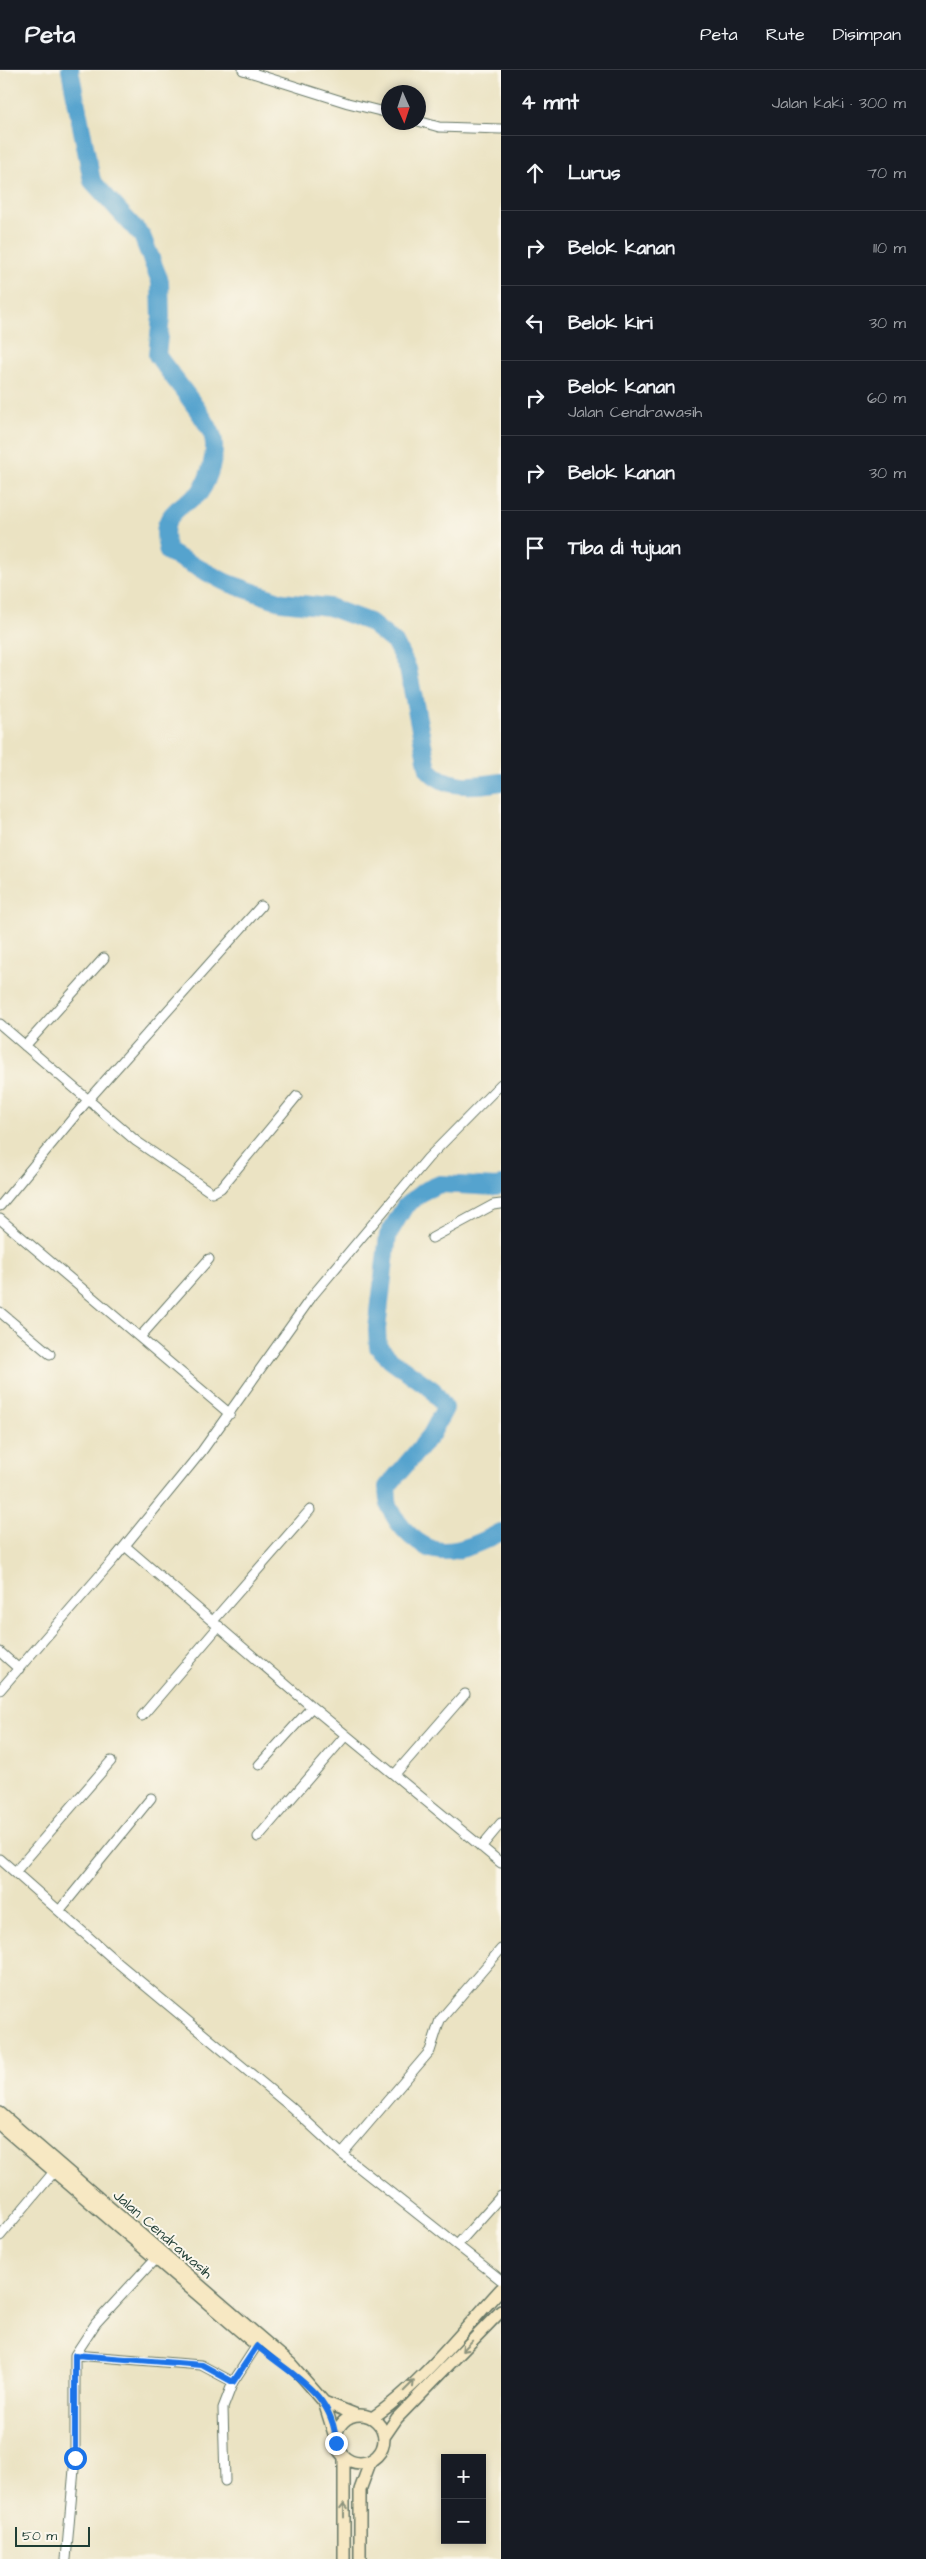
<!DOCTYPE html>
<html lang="id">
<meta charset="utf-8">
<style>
:root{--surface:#171b24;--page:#20242c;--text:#f1f3f6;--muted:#9ea1a6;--line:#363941}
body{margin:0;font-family:"Architects Daughter",sans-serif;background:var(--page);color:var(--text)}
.controls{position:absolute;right:15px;bottom:15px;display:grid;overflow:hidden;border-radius:0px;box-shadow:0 2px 8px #0003}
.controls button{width:45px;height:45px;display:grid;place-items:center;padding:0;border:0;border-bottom:1px solid var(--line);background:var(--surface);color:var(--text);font:25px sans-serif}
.compass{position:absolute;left:381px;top:15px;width:45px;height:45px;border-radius:50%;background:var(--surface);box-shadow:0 2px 8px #0003;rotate:177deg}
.scale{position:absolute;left:15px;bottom:12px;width:75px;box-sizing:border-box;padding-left:5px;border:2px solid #1f3d34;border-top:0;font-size:14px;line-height:18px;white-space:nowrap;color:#1f3d34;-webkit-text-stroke:4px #fbf7ec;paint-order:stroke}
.stop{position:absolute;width:15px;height:15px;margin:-11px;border:4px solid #1a73e8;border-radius:50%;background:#fff}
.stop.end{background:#1a73e8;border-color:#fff;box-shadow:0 1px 5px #0008}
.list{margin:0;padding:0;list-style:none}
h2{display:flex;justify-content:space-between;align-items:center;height:65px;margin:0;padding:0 20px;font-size:21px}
h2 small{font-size:16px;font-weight:400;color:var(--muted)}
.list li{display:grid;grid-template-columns:32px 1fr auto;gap:15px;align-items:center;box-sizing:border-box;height:75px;padding:0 20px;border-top:1px solid var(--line)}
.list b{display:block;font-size:19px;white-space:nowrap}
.list p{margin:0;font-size:16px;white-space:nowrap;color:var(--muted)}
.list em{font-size:16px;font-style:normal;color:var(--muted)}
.icon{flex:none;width:28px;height:28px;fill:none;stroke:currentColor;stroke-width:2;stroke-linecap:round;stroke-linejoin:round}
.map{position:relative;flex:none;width:501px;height:2489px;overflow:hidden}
header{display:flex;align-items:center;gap:30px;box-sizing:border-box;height:70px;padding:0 25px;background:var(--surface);border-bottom:1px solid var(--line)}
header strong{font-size:24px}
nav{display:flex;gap:28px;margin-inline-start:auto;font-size:18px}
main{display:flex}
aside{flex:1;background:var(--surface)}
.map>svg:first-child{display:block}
</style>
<header>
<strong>Peta</strong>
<nav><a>Peta</a><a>Rute</a><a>Disimpan</a></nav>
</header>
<main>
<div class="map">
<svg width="501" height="2489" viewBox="0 0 501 2489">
<rect width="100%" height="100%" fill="#fbf7ec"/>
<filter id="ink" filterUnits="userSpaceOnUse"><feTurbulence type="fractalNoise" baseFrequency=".02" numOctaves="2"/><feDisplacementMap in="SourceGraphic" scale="10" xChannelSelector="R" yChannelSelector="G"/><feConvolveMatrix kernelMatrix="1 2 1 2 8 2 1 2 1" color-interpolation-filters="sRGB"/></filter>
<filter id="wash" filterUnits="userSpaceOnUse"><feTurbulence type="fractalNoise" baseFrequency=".0096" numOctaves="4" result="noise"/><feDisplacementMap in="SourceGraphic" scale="20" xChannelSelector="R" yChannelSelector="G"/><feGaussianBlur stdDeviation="1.12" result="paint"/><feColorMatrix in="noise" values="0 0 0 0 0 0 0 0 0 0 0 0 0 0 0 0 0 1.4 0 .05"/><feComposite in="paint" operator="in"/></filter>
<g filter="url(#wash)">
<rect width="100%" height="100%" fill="#ebe3c3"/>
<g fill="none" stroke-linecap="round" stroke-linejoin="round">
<path stroke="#55a3ce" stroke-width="18" d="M70,0L92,111L142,166L160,211L161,247L157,285C169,303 208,349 213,367C217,383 209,409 200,422C197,427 189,430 185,433C164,448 162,459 168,482L225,512L282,532L329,537L369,552L395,573L408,599L428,699C445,720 476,716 501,712
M501,1115L496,1117L440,1114L424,1121L405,1136L388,1165L377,1259L378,1277L390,1289L433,1320L445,1338L431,1365L387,1417C388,1423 387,1431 390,1437C397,1456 420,1480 442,1481C462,1482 484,1471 501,1462"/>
</g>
</g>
<g filter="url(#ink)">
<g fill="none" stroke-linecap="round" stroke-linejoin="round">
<defs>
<path id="street" d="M243,0L348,33L388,43
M418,51L439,57L501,59
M0,954L136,1071L212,1123L221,1118L297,1026
M25,976L104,888
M0,1136L88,1030L261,836
M0,1149L230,1344
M432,1168L493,1135L501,1134
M0,1242L50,1284
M140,1267L209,1189
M125,1476L312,1637L501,1793
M213,1551L310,1440
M0,1582L19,1599
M0,1620L114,1489L202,1381L313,1225L428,1088L501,1014
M142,1646L219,1556
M259,1695L312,1637
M395,1704L465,1624
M258,1767L346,1665
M481,1777L501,1753
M0,1789L118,1893L291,2037L342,2084L501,2210
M15,1802L111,1691
M59,1841L151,1728
M342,2084L430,1981L440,1950L501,1879
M0,2166L58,2097
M458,2174L501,2126
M75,2285L201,2295L233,2312
M225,2411L223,2338L233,2312L261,2269
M66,2489L75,2388V2285L96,2253L155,2189"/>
<path id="secondary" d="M0,2043L291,2294L324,2332L357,2345
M0,2055L254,2273
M324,2332L335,2367
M336 2369a24 24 0 1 1 48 0a24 24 0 1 1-48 0Z
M372,2348C417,2319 464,2259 501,2219
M384,2367L397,2348L501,2241
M344,2489V2387
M360,2489V2420L371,2390"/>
</defs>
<use href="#street" stroke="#676" stroke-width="11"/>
<use href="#secondary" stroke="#676" stroke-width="14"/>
<use href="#street" stroke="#fff" stroke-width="9"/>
<use href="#secondary" stroke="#f7e8c3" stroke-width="11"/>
</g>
<defs><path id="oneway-shaft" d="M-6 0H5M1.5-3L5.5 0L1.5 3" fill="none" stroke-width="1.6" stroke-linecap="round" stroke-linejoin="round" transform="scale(1.25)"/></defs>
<g stroke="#8b927c">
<use href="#oneway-shaft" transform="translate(467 2276) rotate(134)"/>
<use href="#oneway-shaft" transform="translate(409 2316) rotate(-45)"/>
<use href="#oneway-shaft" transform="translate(344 2440) rotate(-90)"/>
</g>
</g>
<g fill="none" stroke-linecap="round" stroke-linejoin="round" filter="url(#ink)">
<path stroke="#1a73e8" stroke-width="6" d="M75,2388V2285L202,2295L233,2312L257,2276C291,2305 334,2323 336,2373"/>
</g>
<g text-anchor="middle" stroke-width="4" stroke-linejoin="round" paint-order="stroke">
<g font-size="15" fill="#1f3d34" stroke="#fbf7ec">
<text transform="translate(163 2164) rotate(41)" y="5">Jalan Cendrawasih</text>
</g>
</g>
</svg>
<div class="controls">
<button>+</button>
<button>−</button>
</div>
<svg class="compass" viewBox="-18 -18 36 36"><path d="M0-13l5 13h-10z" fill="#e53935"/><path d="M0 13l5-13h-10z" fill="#9ea1a6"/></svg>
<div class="scale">50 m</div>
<div class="stop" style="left:75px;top:2388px"></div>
<div class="stop end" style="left:336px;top:2373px"></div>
</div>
<aside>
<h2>4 mnt<small>Jalan kaki · 300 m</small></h2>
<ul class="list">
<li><svg class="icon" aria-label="ahead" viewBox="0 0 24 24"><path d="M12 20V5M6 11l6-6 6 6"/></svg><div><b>Lurus</b></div><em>70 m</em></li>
<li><svg class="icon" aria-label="right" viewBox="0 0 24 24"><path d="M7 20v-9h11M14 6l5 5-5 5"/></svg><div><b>Belok kanan</b></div><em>110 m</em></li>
<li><svg class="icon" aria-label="left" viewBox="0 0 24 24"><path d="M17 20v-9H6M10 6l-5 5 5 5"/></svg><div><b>Belok kiri</b></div><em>30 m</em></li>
<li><svg class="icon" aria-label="right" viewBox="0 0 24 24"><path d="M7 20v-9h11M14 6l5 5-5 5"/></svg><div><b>Belok kanan</b><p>Jalan Cendrawasih</p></div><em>60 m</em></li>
<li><svg class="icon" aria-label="right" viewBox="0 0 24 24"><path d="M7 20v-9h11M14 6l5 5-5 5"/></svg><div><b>Belok kanan</b></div><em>30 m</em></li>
<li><svg class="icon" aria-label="arrive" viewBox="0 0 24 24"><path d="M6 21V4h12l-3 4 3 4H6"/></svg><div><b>Tiba di tujuan</b></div></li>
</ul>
</aside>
</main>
